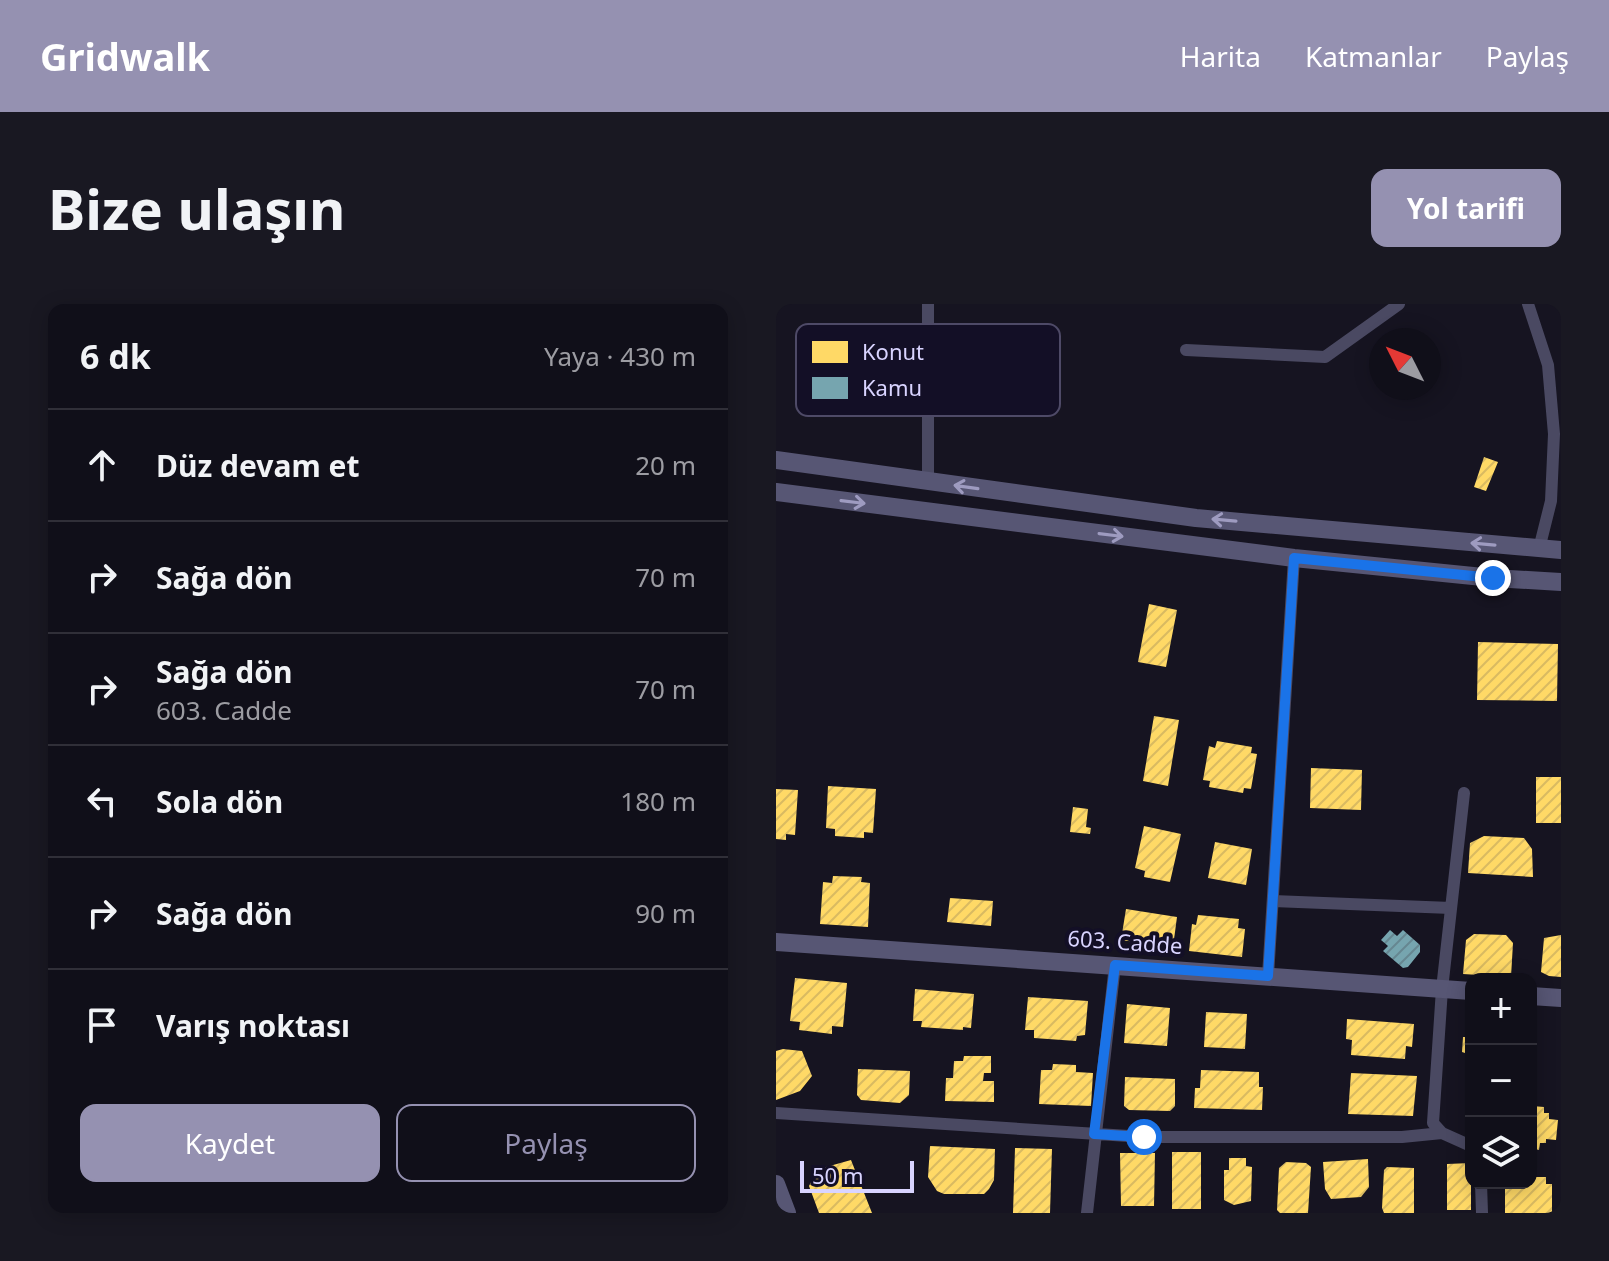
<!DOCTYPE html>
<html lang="tr">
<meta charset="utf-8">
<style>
:root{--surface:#100f19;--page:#191822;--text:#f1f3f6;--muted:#9c9ca2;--line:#302f38;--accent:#9591b1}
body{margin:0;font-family:"Noto Sans",sans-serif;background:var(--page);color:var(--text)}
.controls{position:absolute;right:24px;bottom:24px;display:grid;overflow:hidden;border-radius:16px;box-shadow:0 4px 20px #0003}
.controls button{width:72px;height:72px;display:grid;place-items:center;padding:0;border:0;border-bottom:2px solid var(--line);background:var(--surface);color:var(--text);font:40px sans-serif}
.compass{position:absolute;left:593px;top:24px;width:72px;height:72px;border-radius:50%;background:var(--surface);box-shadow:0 4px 20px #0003;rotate:312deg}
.scale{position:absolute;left:24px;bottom:20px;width:114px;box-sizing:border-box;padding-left:8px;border:4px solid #d9d4ff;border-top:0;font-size:22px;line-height:28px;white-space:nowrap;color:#d9d4ff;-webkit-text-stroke:6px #130f26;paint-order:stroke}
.stop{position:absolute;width:24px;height:24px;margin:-18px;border:6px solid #1a73e8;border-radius:50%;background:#fff}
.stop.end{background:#1a73e8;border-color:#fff;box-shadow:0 2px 8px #0008}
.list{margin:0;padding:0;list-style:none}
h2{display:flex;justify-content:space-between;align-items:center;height:104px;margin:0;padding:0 32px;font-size:34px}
h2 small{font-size:26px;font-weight:400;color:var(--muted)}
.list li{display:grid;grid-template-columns:52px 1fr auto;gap:24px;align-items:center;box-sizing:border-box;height:112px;padding:0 32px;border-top:2px solid var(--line)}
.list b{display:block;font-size:30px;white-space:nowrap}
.list p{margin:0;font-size:26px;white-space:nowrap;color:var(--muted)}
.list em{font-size:26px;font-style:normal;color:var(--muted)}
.actions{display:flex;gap:16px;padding:24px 32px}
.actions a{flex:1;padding:18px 0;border:2px solid var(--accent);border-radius:16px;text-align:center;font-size:28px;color:var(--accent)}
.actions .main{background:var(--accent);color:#fff}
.icon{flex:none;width:44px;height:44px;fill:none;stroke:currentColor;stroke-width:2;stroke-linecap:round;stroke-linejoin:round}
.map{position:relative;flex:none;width:785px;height:909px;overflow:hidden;border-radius:16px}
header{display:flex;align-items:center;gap:48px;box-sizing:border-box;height:112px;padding:0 40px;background:var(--accent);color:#fff}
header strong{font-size:38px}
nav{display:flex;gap:44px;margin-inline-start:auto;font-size:28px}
.intro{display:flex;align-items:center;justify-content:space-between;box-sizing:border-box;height:192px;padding:0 48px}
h1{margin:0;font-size:56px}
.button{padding:20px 36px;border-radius:16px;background:var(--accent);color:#fff;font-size:28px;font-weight:700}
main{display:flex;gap:48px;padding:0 48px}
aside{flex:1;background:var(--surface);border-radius:16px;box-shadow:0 4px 20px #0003}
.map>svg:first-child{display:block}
</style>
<header>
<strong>Gridwalk</strong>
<nav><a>Harita</a><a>Katmanlar</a><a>Paylaş</a></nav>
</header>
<div class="intro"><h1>Bize ulaşın</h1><a class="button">Yol tarifi</a></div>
<main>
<aside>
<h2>6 dk<small>Yaya · 430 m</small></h2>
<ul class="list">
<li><svg class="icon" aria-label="ahead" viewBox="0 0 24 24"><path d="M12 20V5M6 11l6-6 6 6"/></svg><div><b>Düz devam et</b></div><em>20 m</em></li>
<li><svg class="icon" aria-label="right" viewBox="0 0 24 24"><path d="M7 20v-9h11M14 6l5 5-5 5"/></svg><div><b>Sağa dön</b></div><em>70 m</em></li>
<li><svg class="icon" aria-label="right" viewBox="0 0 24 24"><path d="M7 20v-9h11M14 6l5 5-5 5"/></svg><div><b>Sağa dön</b><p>603. Cadde</p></div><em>70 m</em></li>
<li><svg class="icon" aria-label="left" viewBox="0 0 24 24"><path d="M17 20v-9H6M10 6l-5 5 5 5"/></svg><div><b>Sola dön</b></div><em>180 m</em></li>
<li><svg class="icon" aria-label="right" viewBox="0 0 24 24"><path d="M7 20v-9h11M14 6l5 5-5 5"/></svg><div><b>Sağa dön</b></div><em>90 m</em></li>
<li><svg class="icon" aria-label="arrive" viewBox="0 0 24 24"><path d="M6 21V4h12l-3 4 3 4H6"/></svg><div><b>Varış noktası</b></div></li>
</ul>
<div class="actions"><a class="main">Kaydet</a><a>Paylaş</a></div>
</aside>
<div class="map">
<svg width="785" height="909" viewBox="0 0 785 909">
<defs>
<pattern id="homes-hatch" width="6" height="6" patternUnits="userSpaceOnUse" patternTransform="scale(2)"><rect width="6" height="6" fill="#ffd966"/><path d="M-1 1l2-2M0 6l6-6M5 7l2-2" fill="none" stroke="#d9ba61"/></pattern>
<pattern id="public-hatch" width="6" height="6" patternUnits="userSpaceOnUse" patternTransform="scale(2)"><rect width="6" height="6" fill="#76a5af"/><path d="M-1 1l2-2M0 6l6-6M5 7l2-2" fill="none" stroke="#668791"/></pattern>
</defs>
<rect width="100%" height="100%" fill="#161421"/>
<path fill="url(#homes-hatch)" d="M708,153L722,158L710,187L698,183Z
M373,300L401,306L390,363L362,358Z
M702,338L782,340L781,397L701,396Z
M378,412L403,416L392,482L367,477Z
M441,437L476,443L475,449L481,450L475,485L468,484L467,489L433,483L434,477L427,476L433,442L439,444Z
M535,464L586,466L585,506L534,504Z
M760,473H785V519H760Z
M52,482L100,485L97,529L88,528V534L59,532V525L50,524Z
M0,485L22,486L19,531L10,530V536L0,535Z
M297,503L312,505L310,523L315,524L314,530L294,528Z
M368,522L405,530L394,578L368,573L369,567L359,564Z
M708,532L748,534L756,545L757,573L692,569L694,539Z
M439,538L476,545L470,581L432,574Z
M57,572L86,573L85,578L94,579L92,623L44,620L47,578L56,579Z
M174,594L217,597L215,622L171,618Z
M350,605L401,613L397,643L345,636Z
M422,611L463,615L462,624L469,625L466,653L413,647L416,620L420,621Z
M698,630L730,631L737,639L735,673L687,670L690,636Z
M785,631V673L773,672L765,668L768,634Z
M19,674L71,679L67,723L56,722V730L23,726L24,718L14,717Z
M139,685L198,690L195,724L187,723V726L145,723L146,717H137Z
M252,693L312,697L309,731L301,732L300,737L258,734V726H249Z
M351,700L394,704L391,742L348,739Z
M430,708L471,710L469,745L428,743Z
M571,715L638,720L636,743L630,742L629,755L575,751L576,736L570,735Z
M692,725H695V757H689V749L686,748L687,733H692Z
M7,745L26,747L36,772L24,787L0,796V747Z
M188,752H215V769H208L207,777H218V798L169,797L170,774H177L178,757H187Z
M277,760L300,761V768L317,769L315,802L263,800L265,766H276Z
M82,765L134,767L133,791L124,799L85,796L81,791Z
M425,766L483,768V783H487L486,806L418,804L419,784H424Z
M575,769L641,772L637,812L572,810Z
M349,773L399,775V802L394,807L353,806L348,802Z
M756,802L768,803V809H773V815L782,816L780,836L770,835V839H764L763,846L758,845L757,852H755Z
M154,842L219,845L218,876L213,885L208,890H168L161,887L152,873Z
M239,844L276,845L274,909H237Z
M396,848H425V905H396Z
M344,849H379L378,902H345Z
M453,854H470V862L476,863L475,897L458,901L448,896V866H453Z
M592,855L593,883L585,893L555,895L549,885L547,858Z
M75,856L96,909H43L33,882L39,870L50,863Z
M510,858L530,859L535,863L532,909H504L501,906L503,864Z
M695,859V906H671V860Z
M611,863L638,864V909H608L606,904L608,866Z
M755,873H770V880H776V909H729V882H734L735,879H755Z"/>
<path fill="url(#public-hatch)" d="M614,626L621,632L627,626L644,641V648L632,663L627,664L607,647L612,642L605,636Z"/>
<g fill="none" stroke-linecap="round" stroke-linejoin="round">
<path stroke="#4a4962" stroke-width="12" d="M152,0V178
M752,0L772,61L778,130L775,197L763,245
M410,46L549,53L623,0
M688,489L666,685L657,819L666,829L695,842
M497,597L675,604
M492,672L518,254
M0,809L368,833H626L666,829
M705,879L706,909
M311,909L339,661"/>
<path stroke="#575674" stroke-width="18" d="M0,156L420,214L785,246
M0,188L518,254L717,274L785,278
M0,638L695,687
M755,692L785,694
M0,880L11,909"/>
</g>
<defs><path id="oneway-shaft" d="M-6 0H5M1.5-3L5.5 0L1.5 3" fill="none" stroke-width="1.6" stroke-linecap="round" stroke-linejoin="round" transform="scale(2)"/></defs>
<g stroke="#9e9bc0">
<use href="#oneway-shaft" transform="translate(190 183) rotate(-172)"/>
<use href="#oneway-shaft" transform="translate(77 198) rotate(7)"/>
<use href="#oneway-shaft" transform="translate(448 216) rotate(-175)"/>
<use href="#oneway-shaft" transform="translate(335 231) rotate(7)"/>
<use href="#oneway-shaft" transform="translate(707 240) rotate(-175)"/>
</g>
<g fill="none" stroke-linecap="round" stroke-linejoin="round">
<path stroke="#1a73e8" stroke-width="10" d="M368,833L318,830L339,661L492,672L518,254L717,274"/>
</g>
<g text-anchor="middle" stroke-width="8" stroke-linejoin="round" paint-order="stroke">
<g font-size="22" fill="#d9d4ff" stroke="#130f26">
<text transform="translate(349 638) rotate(4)" y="8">603. Cadde</text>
</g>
</g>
<rect x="20" y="20" width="264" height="92" rx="12" fill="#130f26" stroke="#4e4a67" stroke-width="2"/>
<rect x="36" y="37" width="36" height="22" fill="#ffd966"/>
<rect x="36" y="73" width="36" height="22" fill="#76a5af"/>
<g font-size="22" fill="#d9d4ff">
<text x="86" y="56">Konut</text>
<text x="86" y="92">Kamu</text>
</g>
</svg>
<div class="controls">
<button>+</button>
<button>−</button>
<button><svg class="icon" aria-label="layers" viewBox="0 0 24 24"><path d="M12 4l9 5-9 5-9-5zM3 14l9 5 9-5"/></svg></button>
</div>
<svg class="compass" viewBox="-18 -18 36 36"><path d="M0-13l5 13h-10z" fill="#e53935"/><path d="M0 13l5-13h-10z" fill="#9c9ca2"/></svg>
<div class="scale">50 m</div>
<div class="stop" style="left:368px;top:833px"></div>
<div class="stop end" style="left:717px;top:274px"></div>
</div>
</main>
